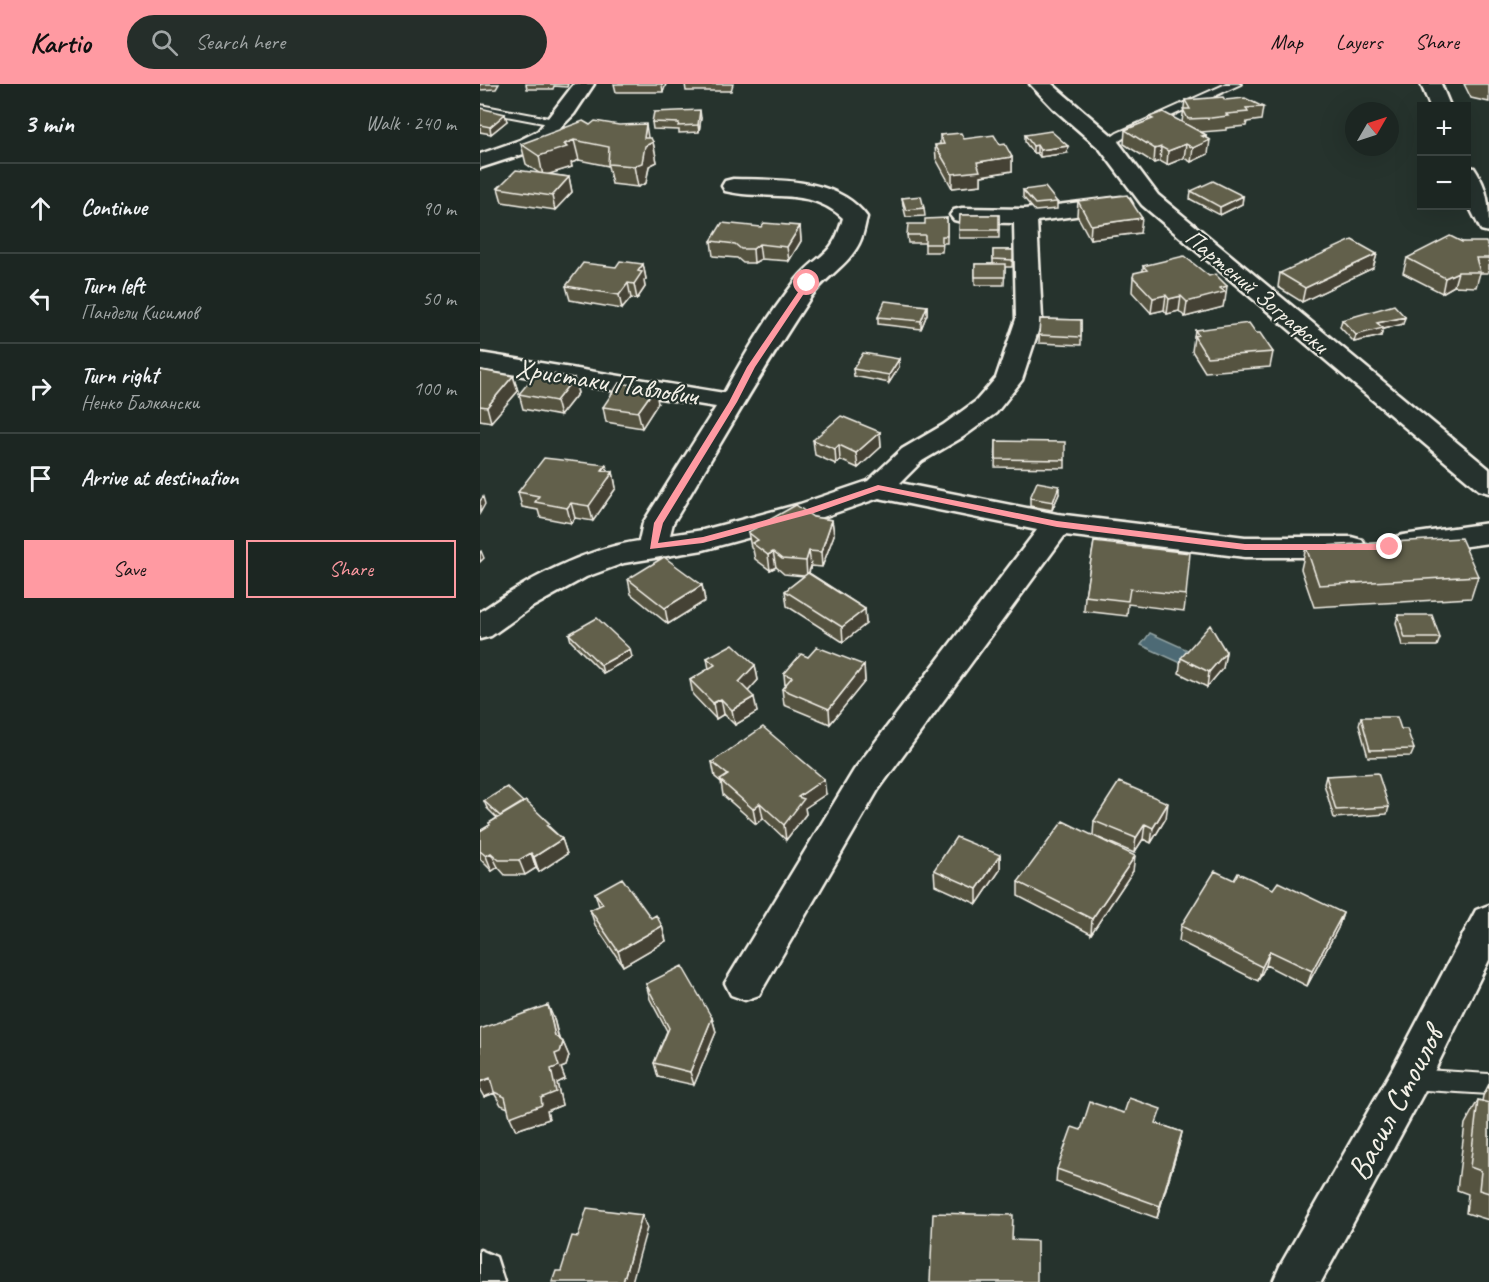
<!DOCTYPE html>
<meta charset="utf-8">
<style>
:root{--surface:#1c2622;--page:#252e2a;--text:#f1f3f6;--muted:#a0a5a5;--line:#3a4340;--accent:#ff9aa2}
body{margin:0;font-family:Caveat,sans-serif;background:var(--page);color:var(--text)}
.controls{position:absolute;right:18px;top:18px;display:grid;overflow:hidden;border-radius:0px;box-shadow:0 6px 24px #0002}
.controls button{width:54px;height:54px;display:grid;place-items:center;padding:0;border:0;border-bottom:2px solid var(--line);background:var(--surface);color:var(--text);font:30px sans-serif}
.compass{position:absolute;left:865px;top:18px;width:54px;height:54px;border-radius:50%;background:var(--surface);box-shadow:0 6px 24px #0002;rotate:51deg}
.stop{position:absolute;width:18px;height:18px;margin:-14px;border:4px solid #ff9aa2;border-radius:50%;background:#fff}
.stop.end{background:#ff9aa2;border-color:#fff;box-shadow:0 2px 6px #0008}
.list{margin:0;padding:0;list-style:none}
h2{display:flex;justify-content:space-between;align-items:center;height:78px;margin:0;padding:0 24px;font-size:26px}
h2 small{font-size:20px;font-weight:400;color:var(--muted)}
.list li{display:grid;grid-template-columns:39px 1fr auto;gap:18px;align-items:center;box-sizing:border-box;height:90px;padding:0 24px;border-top:2px solid var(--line)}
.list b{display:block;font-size:22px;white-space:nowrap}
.list p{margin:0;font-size:20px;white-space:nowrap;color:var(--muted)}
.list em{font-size:20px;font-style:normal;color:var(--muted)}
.actions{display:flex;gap:12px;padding:18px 24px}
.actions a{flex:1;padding:14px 0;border:2px solid var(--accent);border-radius:0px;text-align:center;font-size:21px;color:var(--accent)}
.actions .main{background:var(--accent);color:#111}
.icon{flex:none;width:33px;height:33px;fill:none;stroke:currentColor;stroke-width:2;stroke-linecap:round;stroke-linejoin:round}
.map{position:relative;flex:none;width:1009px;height:1198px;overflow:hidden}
header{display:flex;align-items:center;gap:36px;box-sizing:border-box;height:84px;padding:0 30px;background:var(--accent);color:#111}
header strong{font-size:28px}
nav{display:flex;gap:33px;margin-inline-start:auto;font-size:21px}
.search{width:420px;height:54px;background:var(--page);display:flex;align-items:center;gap:15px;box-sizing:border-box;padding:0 21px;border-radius:33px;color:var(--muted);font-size:22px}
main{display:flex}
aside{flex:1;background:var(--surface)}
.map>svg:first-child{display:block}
</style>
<header>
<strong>Kartio</strong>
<div class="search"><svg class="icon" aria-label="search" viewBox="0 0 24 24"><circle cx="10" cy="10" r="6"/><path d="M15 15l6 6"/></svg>Search here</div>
<nav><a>Map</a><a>Layers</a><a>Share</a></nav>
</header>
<main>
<aside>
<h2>3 min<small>Walk · 240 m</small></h2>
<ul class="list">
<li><svg class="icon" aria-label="ahead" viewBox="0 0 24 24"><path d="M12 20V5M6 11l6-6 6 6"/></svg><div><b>Continue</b></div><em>90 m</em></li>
<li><svg class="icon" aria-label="left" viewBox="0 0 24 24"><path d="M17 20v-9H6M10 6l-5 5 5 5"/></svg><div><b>Turn left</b><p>Пандели Кисимов</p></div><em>50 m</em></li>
<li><svg class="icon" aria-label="right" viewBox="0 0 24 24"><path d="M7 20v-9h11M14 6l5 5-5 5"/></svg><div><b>Turn right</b><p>Ненко Балкански</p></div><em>100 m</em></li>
<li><svg class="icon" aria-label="arrive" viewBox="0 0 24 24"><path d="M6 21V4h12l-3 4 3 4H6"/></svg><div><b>Arrive at destination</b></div></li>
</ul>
<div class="actions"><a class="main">Save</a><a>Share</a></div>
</aside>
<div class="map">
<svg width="1009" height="1198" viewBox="0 0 1009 1198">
<rect width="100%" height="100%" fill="#26332d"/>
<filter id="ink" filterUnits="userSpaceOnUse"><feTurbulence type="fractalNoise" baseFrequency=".0167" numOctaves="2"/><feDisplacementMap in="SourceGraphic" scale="12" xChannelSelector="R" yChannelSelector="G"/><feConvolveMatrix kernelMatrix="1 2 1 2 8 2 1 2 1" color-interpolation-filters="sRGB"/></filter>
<g filter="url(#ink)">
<path fill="#4e6b74" stroke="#90a1a2" stroke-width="1.5" d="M670,549L710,567L701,579L661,561Z"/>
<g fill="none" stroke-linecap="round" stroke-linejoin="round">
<defs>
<path id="service" d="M746,0H761L645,53L628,64L622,60L637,49Z
M0,21L74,35L80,38L74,41L0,27Z
M929,985L1009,990V1010L929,1005L921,1002L918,995L921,988Z"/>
<path id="minor" d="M94,0H114L94,30L82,42L74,56L56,66L0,84V70L40,56L58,47Z
M550,0H572L636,55L678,111L1009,385V409L999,406L662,121L620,65L573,24Z
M253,95C296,96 359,93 387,133C385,140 384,148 381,155C371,181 342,194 328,217C280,289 238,365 193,439L190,451L223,446L320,420L388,397L422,365L463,341L496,317L516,294L536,235L534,139L482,138L474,136L470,131L474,126L482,124L545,125L641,113L649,115L652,120L649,125L557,137L562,235L542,296L516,329L483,353L442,377L420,399L577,430L765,453H871L882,456L886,463L882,470L871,473H765L585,451L398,706L279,911L265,916L251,911L245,899L374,686L557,446L399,414L340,434L223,466L144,479L106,493L52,523L11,552L0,555V528C48,495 101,466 159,457L163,439L236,323L0,285V269L244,309C264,271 290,229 317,195C339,168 352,175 363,134C329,102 286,117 245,107L242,102L245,97Z
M1009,439V459L923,471L912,468L908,461L912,454L923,451Z
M0,1166L16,1173L24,1198H0Z"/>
<path id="tertiary" d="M941,0H961L970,22H950Z
M986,82L994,84C1009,106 1009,123 1009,148L1001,146L986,116Z
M1009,821V876L944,1008L841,1198H793L800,1182L914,982L996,826Z"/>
</defs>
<use href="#service" stroke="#f4f1e8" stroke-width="4"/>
<use href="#minor" stroke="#f4f1e8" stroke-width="5"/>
<use href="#tertiary" stroke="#f4f1e8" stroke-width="5"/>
<use href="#service" fill="#26332d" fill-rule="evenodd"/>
<use href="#minor" fill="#26332d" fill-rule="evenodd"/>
<use href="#tertiary" fill="#26332d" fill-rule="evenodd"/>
</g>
<path fill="#545341" stroke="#f4f1e8" stroke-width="1.5" d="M0,0H19L16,5L0,6Z
M46,0H88L87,3L74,2L73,5H47Z
M134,0H186L183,8H136Z
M205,0H253L251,7H206Z
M984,0H1009V18L991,14Z
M705,16H745L783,23L781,36L767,38L766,42L746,44V46L721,48L726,51V54L728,70L711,78L704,74L687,81L680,77L674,79L644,60L645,46L668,37L669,33L702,38Z
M0,24L27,37L11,50L0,48Z
M221,34L219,48L199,49V46L173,45L172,38Z
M110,41L168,54L173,58L177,78L169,82L166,99L158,103L132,100L128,82L99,76L91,79L92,83L68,90L89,93L92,108L75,126L22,118L18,104L59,89L46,80L41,60Z
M460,51L520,61L532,73V87L501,92V101L472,104L456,75L455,61L460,60Z
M545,51L587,69L560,73L557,69H553L545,58Z
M543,106L577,118V125L555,127L543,113Z
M711,107L763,112L762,120L740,131L710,115Z
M422,114L444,124L445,132L426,133L423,121Z
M598,117L660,149L610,155L597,131Z
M480,131H519V154H479Z
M467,134V159H463L462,168H445V159H428L427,151L445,140Z
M320,142L321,157L309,177L281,175L274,179H263L257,174L233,172L231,157L281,143Z
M982,158L1009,166V186L1008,189H1000L996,203L974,202L962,209L923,189L927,174Z
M513,166H533L532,183H525L524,201H495V180H513Z
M897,170L893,184L822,218L798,203L800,189Z
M163,180L166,195L164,197L165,203L157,215L151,214L142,225L90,216L86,202L136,183Z
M663,182L745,217H744L743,223L705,233L699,227L687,230L684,226L671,229L652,208L653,193L663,187Z
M447,222V230L441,245L398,240V233Z
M925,233L923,240L903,245L901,252L874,258L860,243L862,236Z
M560,235L601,236V261L559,259Z
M715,246L776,249L793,268L790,283L725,288L712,267Z
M419,283L409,299L374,292L373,285Z
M0,286L33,292L38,307L11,338L0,336Z
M94,294L98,309L80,332L43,325L39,310Z
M178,319L162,344L126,338L123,323Z
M400,348L401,363L378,384L360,376L356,380L335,371L333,356Z
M516,357L585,376V384L515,383Z
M127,387L133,388L136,404L113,437L95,434L91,439L60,433L58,426L42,423L38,408Z
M579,410L572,426L550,422V414Z
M333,433L352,436L354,451L342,483L331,482L329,489L385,525L386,540L363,558L307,522L305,507L324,492L304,490L296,483L290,486L275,475L273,466L271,464L268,448Z
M614,458L706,511L704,527L648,520L647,532L604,527L605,512Z
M826,463L998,492L991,514L834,523L821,485Z
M148,495L222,501L225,517L188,540L151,510Z
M918,531L960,554L957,562H922L916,539Z
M89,550L152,573L123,589L91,557Z
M746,568L743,584L727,603L699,589L701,574Z
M328,573L384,581L385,597L350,640L304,621L302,605L305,601L304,590Z
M227,574L275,581L278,596L268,607L277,628L255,641L244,630L236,635L213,611L210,596L229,585Z
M881,633L921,645L934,665L931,672L888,673L879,641Z
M232,678L346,710L325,724L326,730L306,756L283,734L276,740L243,711L241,698L235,693Z
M846,692L909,723L907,730L854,734L844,700Z
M4,717L43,718L82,755L87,770L59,788L56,784L45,791H25L18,783L12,787L0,775V747L10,741L9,739L17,734L7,724Z
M686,734L671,759L663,755L654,769L619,754L653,787L611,850L538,812V798L613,751L614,737Z
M520,771V786L497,820L455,801L454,786Z
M754,796L793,805L863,829L858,844L827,902L786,881L778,897L699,857L701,842Z
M115,809L182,842L186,857L143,882L115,841L110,826L119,822Z
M166,900L232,934L236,948L214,1001L178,993L174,979L187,947L170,915Z
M74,935L79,954L83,958L89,972L86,982L81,984L85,995L77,999L82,1021L67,1027L69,1035L36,1046L28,1024L21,1021L14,1009L4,1013Z
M1009,1000V1136L986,1129L988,1110L977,1106L985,1040L998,1016L1002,1017L1003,1012Z
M678,1040L702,1048L699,1061L677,1134L576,1098L577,1085L601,1046Z"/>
<path fill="#454335" stroke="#f4f1e8" stroke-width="1.5" d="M182,0H186L183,8Z
M220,26L221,34L219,48L218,41Z
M25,30L27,37L11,50L10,43Z
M166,40L169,60L173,58L177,78L169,82L166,99L158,103L154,82L164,54Z
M726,51L725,58L730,56L728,70L711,78L713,64L722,52Z
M94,56L99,76L91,79L92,83L63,92L59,72Z
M706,60L704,74L687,81L688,67Z
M557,61V69H553V62Z
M588,62L587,69L560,73V66Z
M681,63L680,77L674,79L675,65Z
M532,73V87L501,92V101L472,104V90L497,78Z
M89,93L92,108L75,126L72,112Z
M763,112L762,120L740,131V123Z
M662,134L660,149L610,155L611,141Z
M320,142L321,157L309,177L307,163Z
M279,160L281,175L274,179L273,165Z
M897,170L893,184L822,218L825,204Z
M163,180L166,195L164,197L165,203L157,215L154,200L158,187Z
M978,188L974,202L962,209L965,194Z
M148,199L151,214L142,225L139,211Z
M747,202L745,217H744L743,223L705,233L707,218L740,204Z
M686,211L684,226L671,229L673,214Z
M701,212L699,227L687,230L689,215Z
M447,222V230L441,245V237Z
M925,233L923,240L903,245L901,252L874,258L876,251L897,239Z
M419,275V283L409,299V291Z
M33,292L38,307L11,338L7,323Z
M94,294L98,309L80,332L76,317Z
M175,304L178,319L162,344L158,328Z
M400,348L401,363L378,384L376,369Z
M359,361L360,376L356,380L355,365Z
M126,381L129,394L133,388L136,404L113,437L109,422L122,386Z
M579,402V410L572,426L573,418Z
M3,413L5,420L0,429V417Z
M91,419L95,434L91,439L87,424Z
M352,436L354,451L342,483L341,468Z
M1,467L4,474L0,478V468Z
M329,467L331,482L327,493L326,477Z
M293,468L296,483L290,486L288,471Z
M222,501L225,517L188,540L185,524Z
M385,525L386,540L363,558L362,543Z
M150,565L152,573L123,589L121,581Z
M746,568L743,584L727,603L729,588Z
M275,581L278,596L262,614L259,598Z
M384,581L385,597L350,640L349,625Z
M274,613L277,628L255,641L252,626Z
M241,615L244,630L236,635L233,619Z
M344,695L346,710L325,724L326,730L306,756L304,741L318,713Z
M280,719L283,734L276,740L273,725Z
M688,719L686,734L671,759L673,744Z
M665,740L663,755L654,769L656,754Z
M82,755L87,770L59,788L54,773Z
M11,769L18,783L12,787L6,772Z
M51,769L56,784L45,791L39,776Z
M520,771V786L497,820V805Z
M655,772L653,787L611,850L612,835Z
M863,829L858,844L827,902L832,887Z
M182,842L186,857L143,882L138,867Z
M790,867L786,881L778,897L782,883Z
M68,921L74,935L81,965L83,958L89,972L86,982L81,984L85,995L77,999L82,1021L67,1027L69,1035L36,1046L30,1033L61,1014L75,970V952Z
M232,934L236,948L214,1001L210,988Z
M10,994L17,1008L4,1013L0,1006V998Z
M702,1048L699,1061L677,1134L680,1122Z
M162,1131L167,1144L152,1198H143Z"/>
<path fill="#62604c" stroke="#f4f1e8" stroke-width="1.5" d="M743,13L745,16L765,14L783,23L766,24L768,28L746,30L748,32L731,34L708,35L703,25H710L705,16Z
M0,24L25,30L10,43L0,41Z
M220,26L218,41L198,42L199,39L172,38L174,28Z
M683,28L726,51L722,52L730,56L713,64L706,60L688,67L681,63L675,65L645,46L673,35L669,33Z
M103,37L110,41L115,37L139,41L166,40L164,54H171L173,58L165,62L162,79L154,82L128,80L129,63L94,56L84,60L87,63L59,72L41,60Z
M571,47L588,62L560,66L557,61L553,62L545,51Z
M481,49L484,55L514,51L520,61L525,60L532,73L497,78L500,87L472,90L455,61L464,60L460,51Z
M36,86L89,93L72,112L18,104Z
M733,97L763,112L740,123L711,107Z
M565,103L577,118L555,120L543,106Z
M647,111L662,134L611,141L598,117Z
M441,112L444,124L426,126L422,114Z
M480,131H519V146H479Z
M467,134V152H462V160H445V151H427L428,140H445V135Z
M242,139L281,143L284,139L320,142L307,163L279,160L273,165H261L255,160L231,157Z
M970,152L982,158H1006L1009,166V174H996L1000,188H978L965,194L927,174Z
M872,156L897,170L825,204L800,189Z
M513,166H533V176L513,175Z
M704,172L729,192L735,190L747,202L740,204L745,208L707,218L701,212L689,215L686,211L673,214L653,193L654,189L667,186L663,182Z
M140,177L163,180L158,187L162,188L154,200L148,199L139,211L86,202L103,179L136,183Z
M495,180H525V193H495Z
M405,217L447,222L441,237L398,233Z
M914,221L925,233L897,239L903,244L876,251L862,236Z
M560,235L601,236V253L559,251Z
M769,239L776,249H780L793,268L727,273L714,252L718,251L715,246Z
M383,269L419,275L409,291L373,285Z
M0,286L33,292L7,323L0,322Z
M58,287L94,294L76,317L39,310Z
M139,299L175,304L158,328L123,323Z
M361,332L400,348L376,369L359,361L355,365L333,356Z
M516,357L585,358V376L516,375Z
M64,374L126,381L122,386L133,388L109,422L91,419L87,424L55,418L59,412L38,408Z
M557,398L579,402L573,418L550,414Z
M316,421L333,433L352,436L341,468L329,467L326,477L302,475L293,468L288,471L272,459L278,456L268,448Z
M981,454L998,492L839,501L826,463Z
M614,458L710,469L706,511L650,505L648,517L605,512Z
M184,473L222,501L185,524L148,495Z
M328,489L385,525L362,543L305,507Z
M918,531H952L960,554H925Z
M117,534L150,565L121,581L89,550Z
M730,541L746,568L729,588L701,574Z
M253,560L275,581L259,598L274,613L252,626L241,615L233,619L210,596L235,581L227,574Z
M337,563L384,581L349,625L302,605L312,593L304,590L321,570L328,573Z
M881,633H917L921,645H927L934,665L890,666Z
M283,643L344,695L318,713L324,715L304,741L280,719L273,725L240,696L248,691L232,678Z
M898,689L909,723L856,726L846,692Z
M639,698L688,719L673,744L665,740L656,754L614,737Z
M27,703L43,718L20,732L4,717Z
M46,717L70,740L67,742L82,755L54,773L51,769L39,776H19L11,769L6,772L0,767V747L10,741L9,739Z
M583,737L655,772L612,835L538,798Z
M476,753L520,771L497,805L454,786Z
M735,787L754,796L758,789L793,805L798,798L863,829L832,887L790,867L782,883L701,842Z
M142,794L171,834L176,831L182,842L138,867L110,826L123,820L115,809Z
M202,882L232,934L210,988L174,979L189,944L166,900Z
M68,921L75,952L83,958L80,968L75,970L79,982L71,985L76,1008L61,1014L62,1021L30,1033L25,1013L14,1008L10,994L0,998V945Z
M649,1014L681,1025L676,1039L702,1048L680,1122L577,1085L592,1043L601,1046L610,1018L644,1029Z
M998,1016L1009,1019V1109L999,1106L1001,1087L990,1083Z
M107,1124L162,1131L143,1198H72L76,1187H81L92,1152L98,1153Z
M453,1129L533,1131L532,1156L557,1157V1198H450Z"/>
</g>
<path fill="#ff9aa2" d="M325,198L331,199L275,283L257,318L183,439L178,459L223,453L327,425L398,401L577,437L765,460H910L915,463L910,466H765L577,443L399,406L334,429L223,459L170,465L174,439L249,318L267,283Z"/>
<g text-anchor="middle" stroke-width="4.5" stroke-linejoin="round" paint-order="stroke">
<g font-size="24" fill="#f4f1e8" stroke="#26332d">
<text transform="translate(777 207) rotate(40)" y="8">Партений Зографски</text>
</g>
<g font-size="28" fill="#f4f1e8" stroke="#26332d">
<text transform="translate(127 297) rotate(9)" y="10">Христаки Павлович</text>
</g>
<g font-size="33" fill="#f4f1e8" stroke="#26332d">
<text transform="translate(914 1019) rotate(-62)" y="12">Васил Стоилов</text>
</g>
</g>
</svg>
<div class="controls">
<button>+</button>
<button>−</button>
</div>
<svg class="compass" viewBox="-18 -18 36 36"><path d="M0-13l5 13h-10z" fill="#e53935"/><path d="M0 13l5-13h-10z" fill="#a0a5a5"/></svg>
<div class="stop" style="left:327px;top:199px"></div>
<div class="stop end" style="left:910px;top:463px"></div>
</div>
</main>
